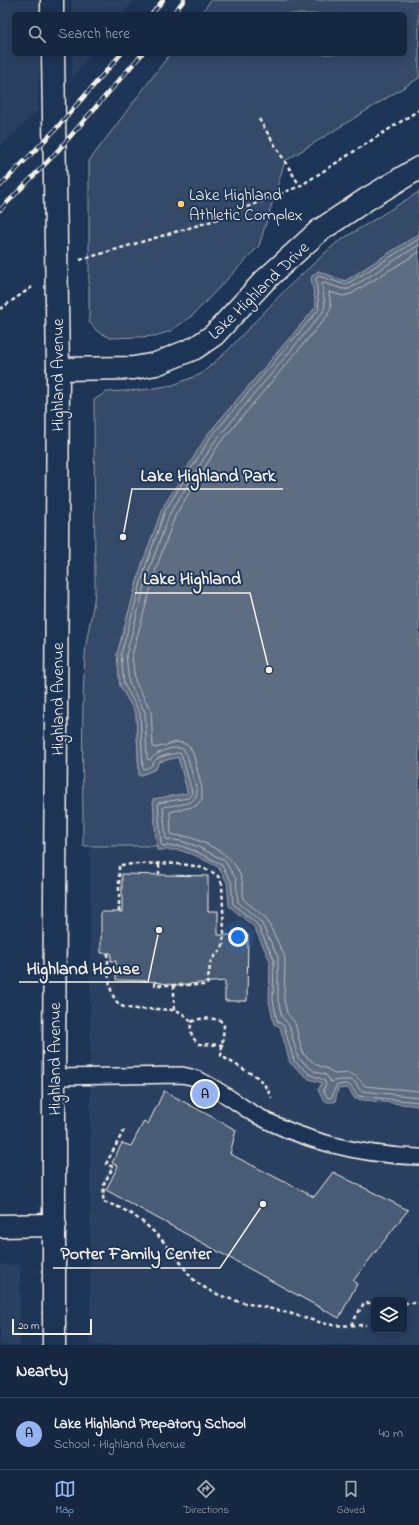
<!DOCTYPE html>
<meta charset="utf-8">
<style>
:root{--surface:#162841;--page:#23344c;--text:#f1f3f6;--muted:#9ea6b1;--line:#35445a;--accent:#95b2f1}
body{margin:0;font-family:"Indie Flower",sans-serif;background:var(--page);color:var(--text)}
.controls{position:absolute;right:12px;bottom:12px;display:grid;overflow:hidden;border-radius:6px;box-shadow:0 2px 10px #0003}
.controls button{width:36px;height:36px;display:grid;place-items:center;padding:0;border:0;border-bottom:1px solid var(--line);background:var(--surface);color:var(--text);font:20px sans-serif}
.scale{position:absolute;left:12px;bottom:10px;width:80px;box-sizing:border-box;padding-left:4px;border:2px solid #f4f1e8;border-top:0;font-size:11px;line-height:14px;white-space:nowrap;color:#f4f1e8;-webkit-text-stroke:3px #1d3557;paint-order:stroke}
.you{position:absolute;left:238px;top:937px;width:14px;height:14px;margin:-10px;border:3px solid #fff;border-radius:50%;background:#1a73e8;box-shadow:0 0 0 6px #1a73e833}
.badge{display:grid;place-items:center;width:26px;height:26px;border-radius:50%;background:var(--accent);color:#111;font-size:13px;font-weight:700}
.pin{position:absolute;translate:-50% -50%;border:2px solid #fff;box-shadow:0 1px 4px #0006}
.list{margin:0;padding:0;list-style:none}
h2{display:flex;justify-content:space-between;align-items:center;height:52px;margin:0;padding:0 16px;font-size:17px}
h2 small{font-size:13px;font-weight:400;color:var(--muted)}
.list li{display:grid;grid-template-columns:26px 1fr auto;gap:12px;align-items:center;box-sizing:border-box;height:72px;padding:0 16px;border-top:1px solid var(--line)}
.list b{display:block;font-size:15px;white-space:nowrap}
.list p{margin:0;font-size:13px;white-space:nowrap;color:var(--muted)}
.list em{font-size:13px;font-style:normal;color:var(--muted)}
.icon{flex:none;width:22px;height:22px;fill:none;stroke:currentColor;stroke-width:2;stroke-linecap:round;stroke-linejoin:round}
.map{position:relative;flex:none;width:419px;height:1345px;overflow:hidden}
.search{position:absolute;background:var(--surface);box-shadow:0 2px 10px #0003;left:12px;right:12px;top:12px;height:44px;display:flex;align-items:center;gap:10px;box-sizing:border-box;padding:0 14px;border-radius:6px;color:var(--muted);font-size:15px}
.sheet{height:124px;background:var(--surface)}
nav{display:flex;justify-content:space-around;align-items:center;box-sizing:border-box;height:56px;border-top:1px solid var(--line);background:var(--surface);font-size:11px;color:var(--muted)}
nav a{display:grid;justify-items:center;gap:2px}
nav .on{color:var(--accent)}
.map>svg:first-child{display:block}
</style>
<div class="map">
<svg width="419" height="1345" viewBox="0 0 419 1345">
<rect width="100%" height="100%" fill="#1d3557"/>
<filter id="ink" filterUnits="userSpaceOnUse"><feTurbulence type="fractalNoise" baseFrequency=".025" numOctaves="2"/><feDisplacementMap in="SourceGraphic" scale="8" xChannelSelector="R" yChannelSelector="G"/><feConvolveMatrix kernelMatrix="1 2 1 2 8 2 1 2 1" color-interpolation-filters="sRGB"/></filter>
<g filter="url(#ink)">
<path fill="#2a4060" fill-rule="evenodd" d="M0,0H39V14H14V54H39L38,111L0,147Z
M72,0H134L123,14H72Z
M72,54H91L72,78Z
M90,846H157L158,850H179L194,855L218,867L227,882L229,906L254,927L270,961L269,1001L280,1027L285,1044L309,1079L338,1089L348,1088L380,1103L419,1106V1345H90ZM374,1300H404V1330H374Z
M0,1265H20V1345H0Z"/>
<path fill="#354a67" stroke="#949ea8" d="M211,0H419V78L285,161L259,246L194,314L171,331L155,336L139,337L110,338L97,331L89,322V161L170,54H405V14H201Z
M419,192V234L345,281L318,271L316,307L207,435L142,564L117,654L120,686L136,714L139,775L156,769L159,762L178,757L188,794L153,799L157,846H83C83,783 81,719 85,656C86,635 93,613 95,592L94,400L106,392L142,390L173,385L201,374L227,351L287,288L336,243Z"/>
<path fill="#5e6d82" stroke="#9aa2ab" d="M419,234V1106L355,1099L348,1088L338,1089L335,1102H327L322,1098L318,1090L322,1083L309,1079L290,1063L280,1027L274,1024L269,1001L270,961L254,927L229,906L227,882L218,867L194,855L179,850H157L153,799L188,793L178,757L159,762L156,769L139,776L136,714L120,686L117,654L142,564L162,509L207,435L316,307L311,277L318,271L345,281Z"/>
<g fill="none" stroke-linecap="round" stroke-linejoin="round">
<path stroke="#b8bcbf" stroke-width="1" d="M419,239L347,284H343L319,276L316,278L319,309L210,438L165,511L146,565L121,654L124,684L140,713L143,768L145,769C156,765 151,763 157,759C162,756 174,753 180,753L182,756L192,792L191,795L188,798L158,803L161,844L163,846H181L195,851L221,864L231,881L233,904L257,924L274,959L273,1000L277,1021L284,1026L294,1061L311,1075L324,1080L326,1084L323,1090L328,1098L332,1097L336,1086C351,1081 350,1086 358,1096L419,1102
M419,245L349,289H343L324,283H322L325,306L323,312L215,441L170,513L150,567L126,655L129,683L145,712L147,759L150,760C156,752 174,745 183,749L187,755L197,791C197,807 174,804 163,807L166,839L181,841L196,846L224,860L236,879L238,902L261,922L278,957V1000L282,1017L289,1025L298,1058L314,1071L326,1075L331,1082L338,1080H351L355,1082L361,1091L419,1097
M419,252L351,294L343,296L329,292L331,308L327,316L219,444L175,516L156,569L132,655L135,681L151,711L153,747L155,748L177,742L183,743L189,746L193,753L202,789V799L196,806L170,812L171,834C176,836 183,836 189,837C210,845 233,854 241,877C244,884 243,892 243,899L266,918L284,955L285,960L284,1000L287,1013L295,1023L303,1054L317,1065L328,1069L334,1074C351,1073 354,1072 365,1086L419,1091"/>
</g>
<path fill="#485b74" stroke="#f4f1e8" d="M122,874L208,876V911H218V935H248L247,1001H225V981L174,985L149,981L116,980V961H111V953H101V912H122Z
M164,1091L236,1130L230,1154L314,1197L333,1172L408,1210L353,1281L357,1284L339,1318L106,1190L118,1166L112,1163L122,1143L131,1146L144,1121L148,1124Z"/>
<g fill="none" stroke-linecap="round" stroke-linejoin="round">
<defs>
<path id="lane" d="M54,1077L182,1075C187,1076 192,1077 197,1079C216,1087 236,1103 254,1114C305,1142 362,1155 419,1157"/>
<path id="street" d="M58,369L134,368L156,364L195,348L214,335L264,281L319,231L367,199L419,168
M0,1226L55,1225"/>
<path id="secondary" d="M52,0V14
M53,54L58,369L54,1077V1345"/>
</defs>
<use href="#lane" stroke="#f4f1e8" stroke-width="18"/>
<use href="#street" stroke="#f4f1e8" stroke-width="25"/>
<use href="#secondary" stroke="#f4f1e8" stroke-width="25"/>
<path stroke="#f4f1e8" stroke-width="2.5" stroke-dasharray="4 3" stroke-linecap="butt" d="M259,119L300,186
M80,260L209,222L300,186L419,110
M0,309L32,287
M159,864V874
M119,912V865C144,864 194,859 215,874C219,876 220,880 222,884L224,933L223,946L220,951L211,960L207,985H155V981
M108,953C108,968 107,1001 124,1007C134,1010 147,1009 158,1009C166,1010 175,1009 182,1013C185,1015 188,1019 191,1022
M174,985V1010
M223,1045L199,1044C191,1037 190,1032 191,1022C201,1017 210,1018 220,1020L224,1026L221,1056L257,1077L264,1084L272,1098
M124,1130L106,1164L113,1167L104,1184L103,1202C133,1209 156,1232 175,1255C181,1262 186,1272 193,1279C220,1303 258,1304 292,1314C306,1318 319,1323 333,1325C344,1326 355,1325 366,1325
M404,1303H419
M351,1325L364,1303H374"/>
<use href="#lane" stroke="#1d3557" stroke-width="15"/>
<use href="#street" stroke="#1d3557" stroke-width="22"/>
<use href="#secondary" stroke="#1d3557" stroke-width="22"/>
<defs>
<path id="rail" d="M152,14L163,0
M173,14L184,0
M0,186L54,131L121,54
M0,210L54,155L142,54"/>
</defs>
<use href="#rail" stroke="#f4f1e8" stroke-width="4.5"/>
<use href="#rail" stroke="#1d3557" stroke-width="3" stroke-dasharray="9" stroke-linecap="butt"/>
</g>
</g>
<circle fill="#ffd166" stroke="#1d3557" stroke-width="1.5" cx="181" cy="204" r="4"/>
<g text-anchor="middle" stroke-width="4" stroke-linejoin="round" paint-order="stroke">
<g font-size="17" fill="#f4f1e8" stroke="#1d3557" text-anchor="start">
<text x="189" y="200">Lake Highland<tspan x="189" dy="20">Athletic Complex</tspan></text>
</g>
<g font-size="17" fill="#f4f1e8" stroke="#1d3557">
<text transform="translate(258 290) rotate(-44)" y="6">Lake Highland Drive</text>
<text transform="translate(57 375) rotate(-90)" y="6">Highland Avenue</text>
<text transform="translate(57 699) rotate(-90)" y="6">Highland Avenue</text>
<text transform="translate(54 1059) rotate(-90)" y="6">Highland Avenue</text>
</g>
</g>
<path fill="none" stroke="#f4f1e8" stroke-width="1.5" d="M123 537L132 489H283M269 670L250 593H135M159 930L148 982H19M263 1204L220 1268H53"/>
<g fill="#f4f1e8" stroke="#1d3557" stroke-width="1.5">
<circle cx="123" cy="537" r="4"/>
<circle cx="269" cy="670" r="4"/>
<circle cx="159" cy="930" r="4"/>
<circle cx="263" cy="1204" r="4"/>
</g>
<g font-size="18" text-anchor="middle" font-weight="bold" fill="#f4f1e8" stroke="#1d3557" stroke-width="4" stroke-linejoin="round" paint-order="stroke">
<text x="208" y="481">Lake Highland Park</text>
<text x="192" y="584">Lake Highland</text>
<text x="83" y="974">Highland House</text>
<text x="136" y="1259">Porter Family Center</text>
</g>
</svg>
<div class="controls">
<button><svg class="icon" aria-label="layers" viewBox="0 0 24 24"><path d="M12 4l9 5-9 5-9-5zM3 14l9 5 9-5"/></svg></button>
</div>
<div class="scale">20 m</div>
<div class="you"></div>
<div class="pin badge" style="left:205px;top:1094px">A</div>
<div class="search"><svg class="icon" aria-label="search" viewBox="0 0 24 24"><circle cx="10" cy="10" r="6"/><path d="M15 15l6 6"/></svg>Search here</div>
</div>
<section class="sheet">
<h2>Nearby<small></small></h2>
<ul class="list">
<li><span class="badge">A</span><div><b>Lake Highland Prepatory School</b><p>School · Highland Avenue</p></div><em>40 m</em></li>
</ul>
</section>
<nav>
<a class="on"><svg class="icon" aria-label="map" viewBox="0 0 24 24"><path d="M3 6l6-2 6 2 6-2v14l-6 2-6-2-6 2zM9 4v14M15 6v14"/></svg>Map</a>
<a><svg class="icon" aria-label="directions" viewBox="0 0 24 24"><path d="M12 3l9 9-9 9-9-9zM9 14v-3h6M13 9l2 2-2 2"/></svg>Directions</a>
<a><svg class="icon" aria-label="saved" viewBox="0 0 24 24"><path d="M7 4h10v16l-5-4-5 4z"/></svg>Saved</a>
</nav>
